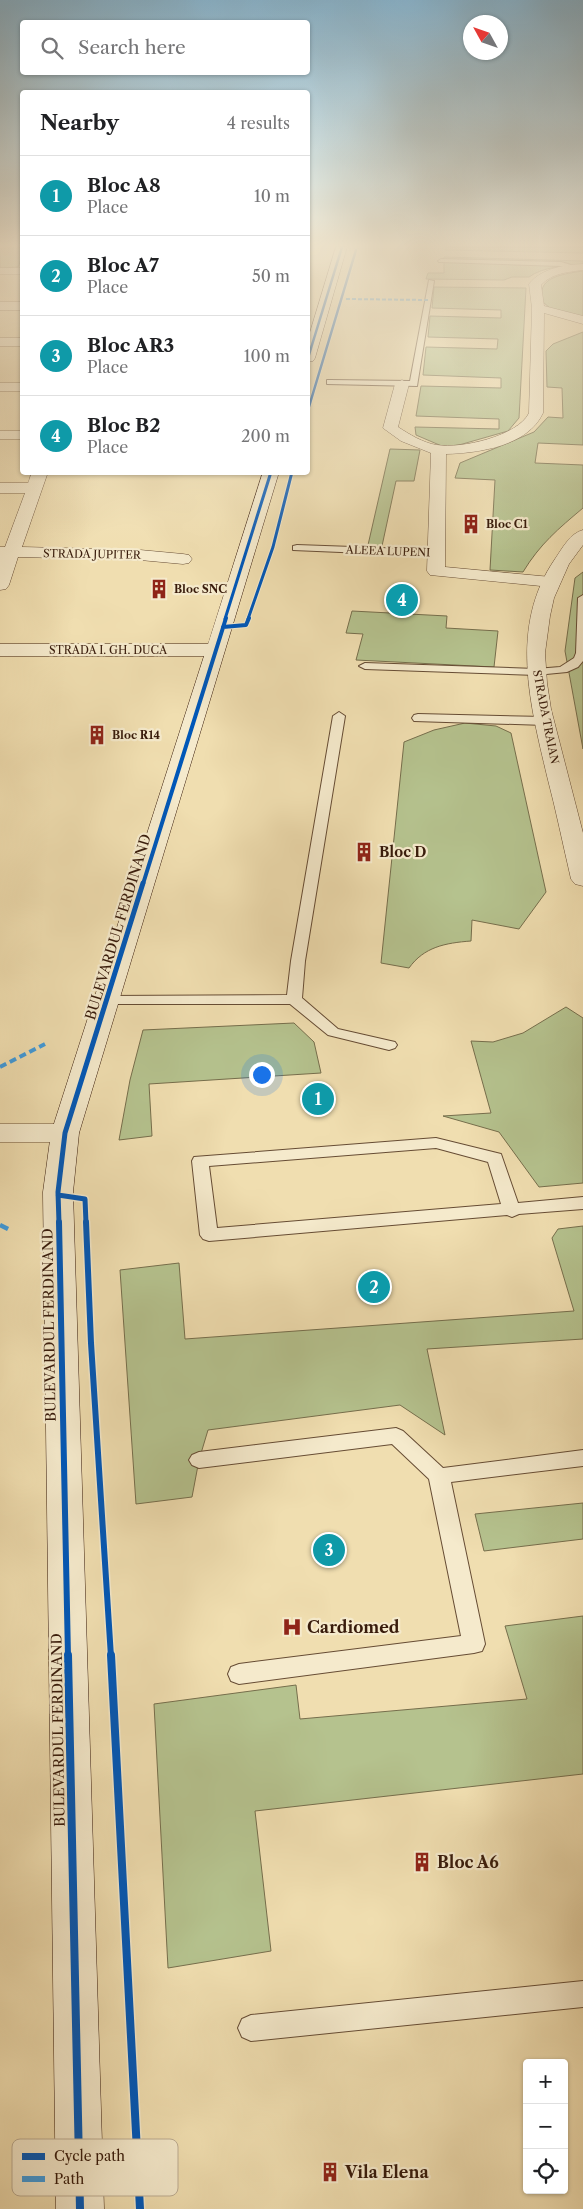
<!DOCTYPE html>
<meta charset="utf-8">
<style>
:root{--surface:#fff;--page:#f2f2f2;--text:#202124;--muted:#757577;--line:#e0e0e0;--accent:#8f2418}
body{margin:0;font-family:"Libre Caslon Text",serif;background:var(--page);color:var(--text)}
.controls{position:absolute;right:15px;bottom:15px;display:grid;overflow:hidden;border-radius:5px;box-shadow:0 1px 4px #0004}
.controls button{width:45px;height:45px;display:grid;place-items:center;padding:0;border:0;border-bottom:1px solid var(--line);background:var(--surface);color:var(--text);font:25px sans-serif}
.compass{position:absolute;left:463px;top:15px;width:45px;height:45px;border-radius:50%;background:var(--surface);box-shadow:0 1px 4px #0004;rotate:310deg}
.you{position:absolute;left:261px;top:1074px;width:18px;height:18px;margin:-12px;border:4px solid #fff;border-radius:50%;background:#1a73e8;box-shadow:0 0 0 8px #1a73e833}
.badge{display:grid;place-items:center;width:32px;height:32px;border-radius:50%;background:var(--accent);color:#fff;font-size:16px;font-weight:700}
.pin{position:absolute;translate:-50% -50%;border:2px solid #fff;box-shadow:0 1px 5px #0006}
.list{margin:0;padding:0;list-style:none}
h2{display:flex;justify-content:space-between;align-items:center;height:65px;margin:0;padding:0 20px;font-size:21px}
h2 small{font-size:16px;font-weight:400;color:var(--muted)}
.list li{display:grid;grid-template-columns:32px 1fr auto;gap:15px;align-items:center;box-sizing:border-box;height:80px;padding:0 20px;border-top:1px solid var(--line)}
.list b{display:block;font-size:19px;white-space:nowrap}
.list p{margin:0;font-size:16px;white-space:nowrap;color:var(--muted)}
.list em{font-size:16px;font-style:normal;color:var(--muted)}
.icon{flex:none;width:28px;height:28px;fill:none;stroke:currentColor;stroke-width:2;stroke-linecap:round;stroke-linejoin:round}
.map{position:relative;flex:none;width:583px;height:2209px;overflow:hidden}
.search{position:absolute;background:var(--surface);box-shadow:0 1px 4px #0004;left:20px;top:20px;width:290px;height:55px;display:flex;align-items:center;gap:12px;box-sizing:border-box;padding:0 18px;border-radius:5px;color:var(--muted);font-size:19px}
.panel{position:absolute;background:var(--surface);box-shadow:0 1px 4px #0004;left:20px;top:90px;width:290px;height:385px;border-radius:5px}
.map>svg:first-child{display:block}
</style>
<div class="map">
<svg width="583" height="2209" viewBox="0 0 583 2209">
<rect width="100%" height="100%" fill="#f0deb0"/>
<filter id="stains"><feTurbulence type="fractalNoise" baseFrequency=".004" numOctaves="4"/><feColorMatrix values="0 0 0 0 .2 0 0 0 0 .09 0 0 0 0 .02 0 0 0 .5 -.17"/></filter>
<radialGradient id="worn" r=".72"><stop offset=".6" stop-color="#630" stop-opacity="0"/><stop offset="1" stop-color="#630" stop-opacity=".3"/></radialGradient>
<path fill="#b5c28e" stroke="#766e4c" d="M446,247H583V253L445,250Z
M2,248H22V257L18,267L0,268V252Z
M444,257L583,261V265C567,265 542,267 529,277H512L504,280L426,279L428,273H444Z
M583,271V317L551,309L543,302C542,299 541,293 542,290C545,275 571,273 583,271Z
M434,287L526,288L519,418L508,431L459,445L444,447L416,435L415,427L499,429V419L416,416L421,386L501,388V378L423,375L426,347L497,349L498,339L428,337L430,316L501,318V310L432,308Z
M583,332V445L538,443L535,463L583,465V508C558,529 540,544 523,572L490,570L495,480L455,478L460,463L534,432L548,417L563,418L562,388L547,387L546,351L553,344Z
M390,449L420,450L414,481H396L382,546L368,545Z
M583,572V749L565,651L575,578Z
M352,611L447,616L446,628L498,631L494,667L356,660L363,634L346,633Z
M465,723L496,726L511,733L546,892L519,929L472,920L471,941C445,943 424,947 409,968L381,963L404,742L434,730Z
M566,1007L583,1018V1183L539,1187L499,1132L443,1116L491,1113L471,1041L493,1042L523,1033Z
M294,1023L314,1042L321,1073L149,1084L152,1136L119,1140L130,1080L143,1030Z
M583,1226V1339L427,1349L445,1435L400,1405L208,1430L199,1460L192,1497L136,1504L120,1270L179,1263L185,1339L574,1311L552,1238L558,1229Z
M583,1503V1539L484,1551L475,1514Z
M583,1616V1774L255,1811L271,1951L168,1968L154,1704L296,1685L300,1719L527,1699L505,1626Z"/>
<g fill="none" stroke-linecap="round" stroke-linejoin="round">
<defs>
<path id="service" d="M441,259L561,262L581,268L578,270L561,266L439,262L438,261Z
M429,280L434,281L417,386L327,384V380H330L410,381Z
M297,545L436,550L441,553L436,556L293,550V546Z
M583,595V661L578,667L567,672L536,675L365,669L359,666L365,663L536,669L560,667L574,658L576,653L578,598Z
M339,712L345,716L305,961L302,998L338,1029L395,1042L397,1045L395,1048L389,1050L328,1035L290,1004H101L98,1001L101,998L106,996L287,995L291,961L333,716Z
M418,714L545,717L551,721L545,725L414,721L412,718L414,715Z
M436,1138L501,1154L518,1203L583,1197V1209L519,1214L512,1217L507,1215L209,1241L203,1239L200,1235L192,1161L194,1157ZM436,1148L488,1162L501,1204L217,1228L209,1166Z
M396,1428L403,1431L443,1468L583,1450V1466L451,1482L485,1644L482,1651L474,1653L239,1684L231,1681L228,1674L231,1667L239,1664L461,1636L429,1479L392,1444L199,1468L192,1465L189,1460L192,1455L199,1452Z
M583,1981V2007L251,2041L242,2037L238,2028L242,2019L251,2015Z"/>
<path id="minor" d="M583,264V270C568,272 552,273 541,285L544,306L583,316V324L544,313L543,413C528,446 479,453 446,454L445,567L551,577L557,578L560,582L557,586L551,587L430,575L427,571L431,453L401,441L383,428L395,384L402,380L409,384L398,427C409,434 423,443 437,445C461,449 518,436 529,413L532,308L529,284C542,268 564,265 583,264Z
M0,268H22V274H0Z
M0,302H22V310H0Z
M0,338H22V346H0Z
M0,383H22V391H0Z
M0,431H22V439H0Z
M32,472H48L22,547L140,550L183,554L189,555L192,559L189,563L183,564L140,560L18,557L9,585L6,589L0,590V547H5L25,493H0V483H28Z
M0,1124H65L75,1127L79,1133L75,1139L65,1142H0Z"/>
<path id="tertiary" d="M583,530V545L569,564L554,598L550,616L545,653L547,683L551,709L583,833V886L575,884L571,879C563,845 556,810 547,776C530,704 509,626 555,559C562,549 570,533 583,530Z"/>
<path id="secondary" d="M336,247H347L315,358L313,361L308,362V339Z
M263,472H279L79,1133L73,1192L104,2209H56L43,1192L51,1133L204,656H0V644H208Z"/>
</defs>
<use href="#service" stroke="#664c34" stroke-width="2"/>
<use href="#minor" stroke="#664c34" stroke-width="1"/>
<use href="#tertiary" stroke="#664c34" stroke-width="1"/>
<use href="#secondary" stroke="#381b0b" stroke-width="1"/>
<use href="#service" fill="#f5eacc" fill-rule="evenodd"/>
<use href="#minor" fill="#f5eacc" fill-rule="evenodd"/>
<use href="#tertiary" fill="#f5eacc" fill-rule="evenodd"/>
<use href="#secondary" fill="#f5eacc" fill-rule="evenodd"/>
<path stroke="#3e9bde" stroke-width="2" stroke-dasharray="4 2" stroke-linecap="butt" d="M346,299L428,300"/>
<path stroke="#3e9bde" stroke-width="4" stroke-dasharray="7 4" stroke-linecap="butt" d="M0,1067L45,1044"/>
<path stroke="#3e9bde" stroke-width="4.5" stroke-dasharray="9 4.5" stroke-linecap="butt" d="M0,1225L12,1231"/>
<defs>
<path id="cycleway-far5" d="M308,358L342,247
M308,410L356,250"/>
<path id="cycleway-far4" d="M225,619L271,472
M248,619L273,547L292,472"/>
<path id="cycleway-far3" d="M223,627L246,625L249,618
M143,884L226,618"/>
<path id="cycleway-far2" d="M58,1195L85,1199L86,1223
M59,1223L58,1192L65,1133L143,883"/>
<path id="cycleway-far1" d="M59,1222L68,1657
M86,1222L91,1343L111,1657"/>
<path id="cycleway" d="M68,1655L80,2209
M111,1655L140,2209"/>
</defs>
<use href="#cycleway-far5" stroke="#f5eacc" stroke-width="4"/>
<use href="#cycleway-far4" stroke="#f5eacc" stroke-width="5"/>
<use href="#cycleway-far3" stroke="#f5eacc" stroke-width="6"/>
<use href="#cycleway-far2" stroke="#f5eacc" stroke-width="8"/>
<use href="#cycleway-far1" stroke="#f5eacc" stroke-width="9"/>
<use href="#cycleway" stroke="#f5eacc" stroke-width="11"/>
<use href="#cycleway-far5" stroke="#0057b8" stroke-width="2.5"/>
<use href="#cycleway-far4" stroke="#0057b8" stroke-width="3"/>
<use href="#cycleway-far3" stroke="#0057b8" stroke-width="4"/>
<use href="#cycleway-far2" stroke="#0057b8" stroke-width="5"/>
<use href="#cycleway-far1" stroke="#0057b8" stroke-width="6"/>
<use href="#cycleway" stroke="#0057b8" stroke-width="8"/>
</g>
<linearGradient id="sky" x2="0" y2="1"><stop stop-color="#89b7d2"/><stop offset="0.44" stop-color="#f8f0db"/><stop offset="1" stop-color="#f8f0db" stop-opacity="0"/></linearGradient>
<rect width="583" height="557" fill="url(#sky)"/>
<defs>
<symbol id="building-bare" viewBox="-9 -9 18 18"><path d="M-4-6H4V6H1V3H-1V6H-4ZM-2.5-4.3h1.7v1.8h-1.7ZM.8-4.3h1.7v1.8H.8ZM-2.5-1h1.7V.8h-1.7ZM.8-1h1.7V.8H.8Z" fill="#8f2418" stroke="#f5eacc" stroke-width="2.5" paint-order="stroke"/></symbol>
<symbol id="hospital-bare" viewBox="-9 -9 18 18"><path d="M-5-5h3v3.5h4V-5h3V5h-3V1.5h-4V5h-3Z" fill="#8f2418" stroke="#f5eacc" stroke-width="2.5" paint-order="stroke"/></symbol>
</defs>
<g fill-rule="evenodd">
<use href="#building-bare" x="457" y="510" width="28" height="28"/>
<use href="#building-bare" x="145" y="575" width="28" height="28"/>
<use href="#building-bare" x="83" y="721" width="28" height="28"/>
<use href="#building-bare" x="350" y="838" width="28" height="28"/>
<use href="#hospital-bare" x="278" y="1613" width="28" height="28"/>
<use href="#building-bare" x="408" y="1848" width="28" height="28"/>
<use href="#building-bare" x="316" y="2158" width="28" height="28"/>
</g>
<g text-anchor="middle" stroke-width="4.5" stroke-linejoin="round" paint-order="stroke">
<g font-size="11" font-weight="bold" fill="#381b0b" stroke="#f5eacc" text-anchor="start">
<text x="486" y="528">Bloc C1</text>
<text x="174" y="593">Bloc SNC</text>
<text x="112" y="739">Bloc R14</text>
</g>
<g font-size="11" fill="#381b0b" stroke="#f5eacc">
<text transform="translate(388 551) rotate(2)" y="4">ALEEA LUPENI</text>
<text transform="translate(92 554) rotate(1)" y="4">STRADA JUPITER</text>
<text x="108" y="654">STRADA I. GH. DUCA</text>
<text transform="translate(546 717) rotate(79)" y="4">STRADA TRAIAN</text>
</g>
<g font-size="14" font-weight="bold" fill="#381b0b" stroke="#f5eacc" text-anchor="start">
<text x="379" y="857">Bloc D</text>
</g>
<g font-size="14" fill="#381b0b" stroke="#f5eacc">
<text transform="translate(118 927) rotate(-73)" y="5">BULEVARDUL FERDINAND</text>
<text transform="translate(49 1325) rotate(-91)" y="5">BULEVARDUL FERDINAND</text>
<text transform="translate(58 1730) rotate(-91)" y="5">BULEVARDUL FERDINAND</text>
</g>
<g font-size="16" font-weight="bold" fill="#381b0b" stroke="#f5eacc" text-anchor="start">
<text x="307" y="1633">Cardiomed</text>
<text x="437" y="1868">Bloc A6</text>
<text x="345" y="2178">Vila Elena</text>
</g>
</g>
<rect x="12" y="2139" width="166" height="57" rx="8" fill="#f5eacc" stroke="#bcac92" stroke-width="1"/>
<rect x="22" y="2153" width="23" height="7" fill="#0057b8"/>
<rect x="22" y="2176" width="23" height="6" fill="#3e9bde"/>
<g font-size="14" fill="#381b0b">
<text x="54" y="2161">Cycle path</text>
<text x="54" y="2184">Path</text>
</g>
<rect width="100%" height="100%" filter="url(#stains)"/>
<rect width="100%" height="100%" fill="url(#worn)"/>
</svg>
<div class="controls">
<button>+</button>
<button>−</button>
<button><svg class="icon" aria-label="locate" viewBox="0 0 24 24"><circle cx="12" cy="12" r="6"/><path d="M12 2v4M12 18v4M2 12h4M18 12h4"/></svg></button>
</div>
<svg class="compass" viewBox="-18 -18 36 36"><path d="M0-13l5 13h-10z" fill="#e53935"/><path d="M0 13l5-13h-10z" fill="#757577"/></svg>
<div class="you"></div>
<div class="pin badge" style="left:318px;top:1099px;background:#0f9aa8">1</div>
<div class="pin badge" style="left:374px;top:1287px;background:#0f9aa8">2</div>
<div class="pin badge" style="left:329px;top:1550px;background:#0f9aa8">3</div>
<div class="pin badge" style="left:402px;top:600px;background:#0f9aa8">4</div>
<div class="search"><svg class="icon" aria-label="search" viewBox="0 0 24 24"><circle cx="10" cy="10" r="6"/><path d="M15 15l6 6"/></svg>Search here</div>
<section class="panel">
<h2>Nearby<small>4 results</small></h2>
<ul class="list">
<li><span class="badge" style="background:#0f9aa8">1</span><div><b>Bloc A8</b><p>Place</p></div><em>10 m</em></li>
<li><span class="badge" style="background:#0f9aa8">2</span><div><b>Bloc A7</b><p>Place</p></div><em>50 m</em></li>
<li><span class="badge" style="background:#0f9aa8">3</span><div><b>Bloc AR3</b><p>Place</p></div><em>100 m</em></li>
<li><span class="badge" style="background:#0f9aa8">4</span><div><b>Bloc B2</b><p>Place</p></div><em>200 m</em></li>
</ul>
</section>
</div>
